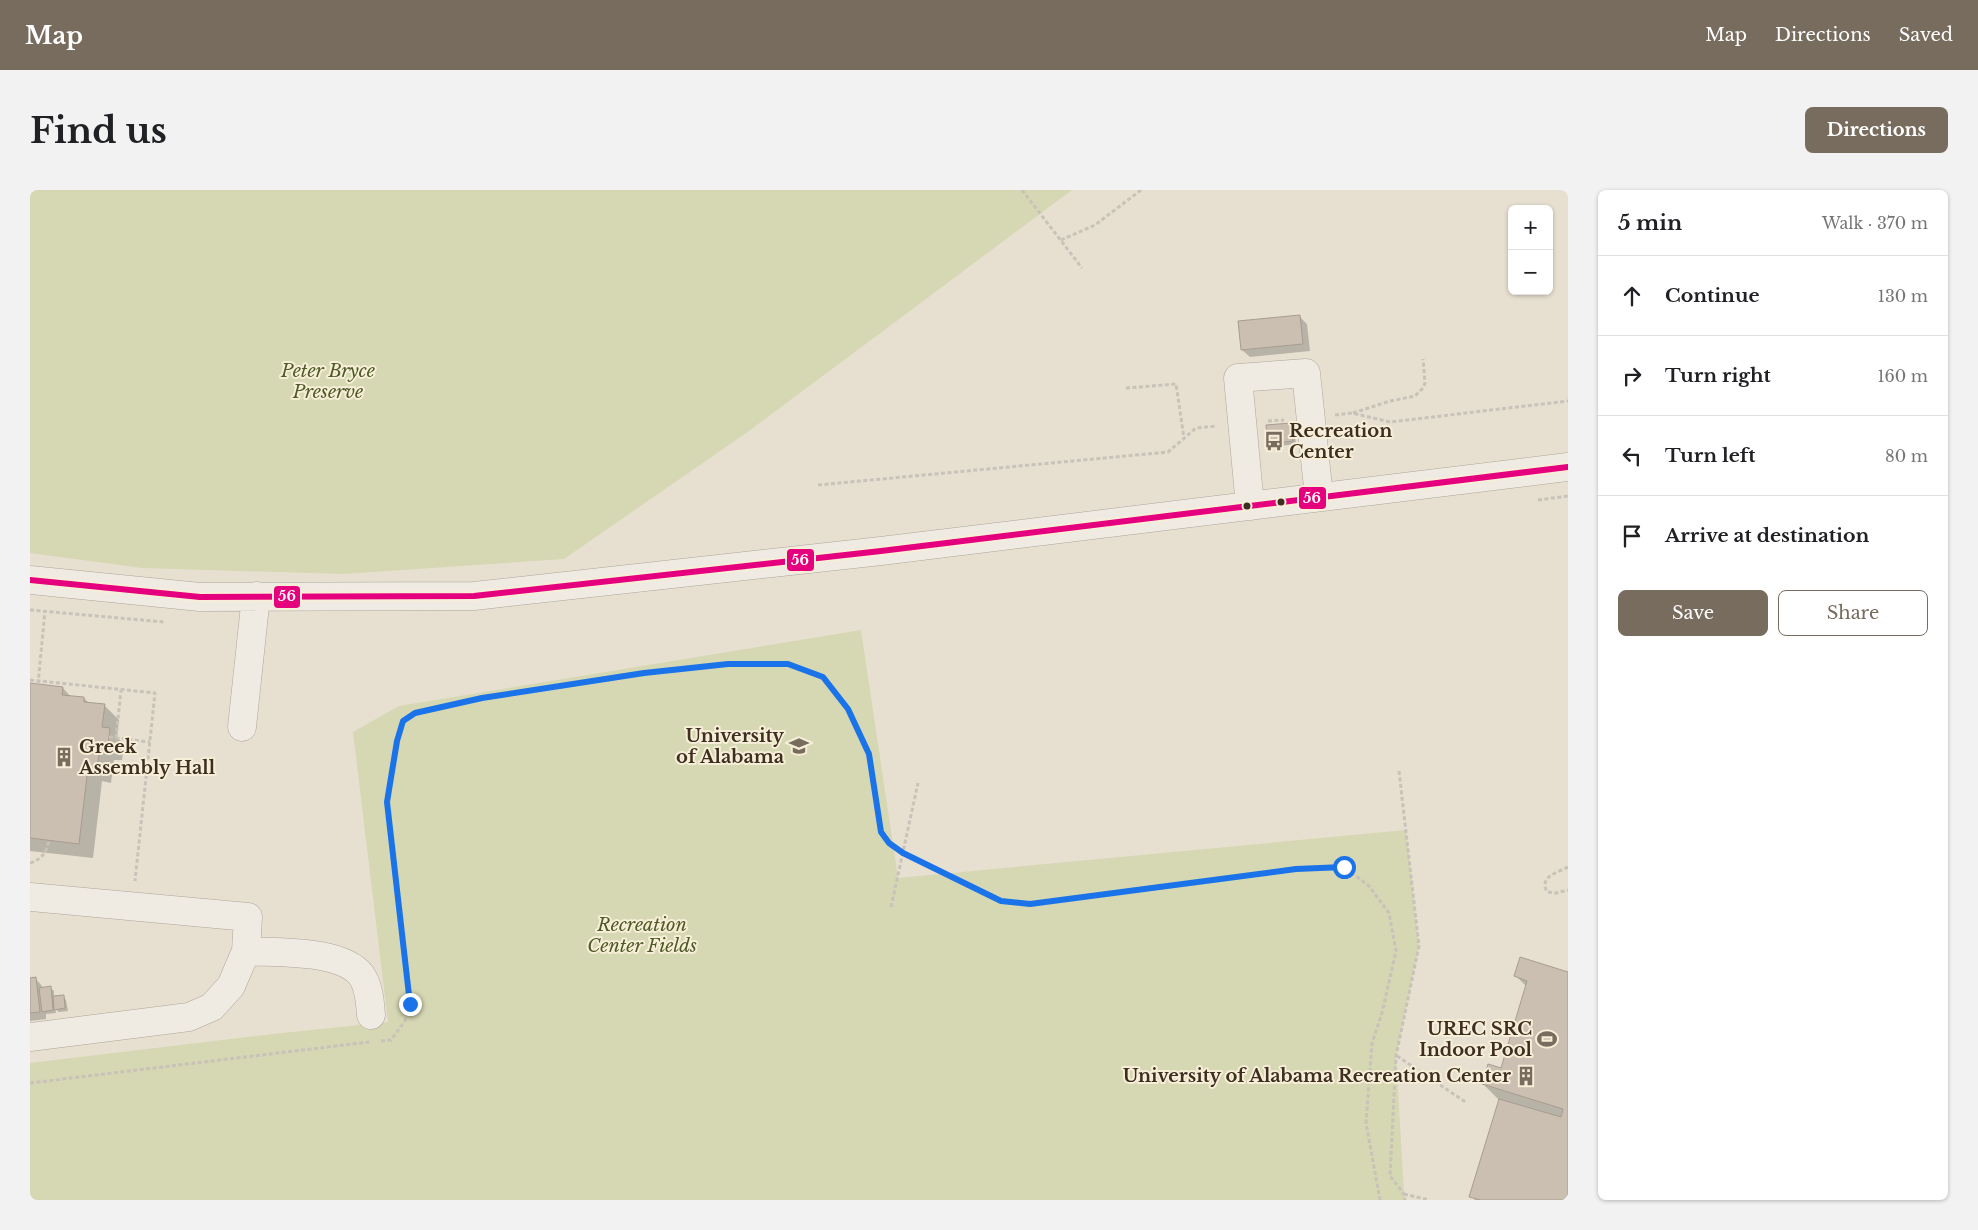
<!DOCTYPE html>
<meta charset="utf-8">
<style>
:root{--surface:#fff;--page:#f2f2f2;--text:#202124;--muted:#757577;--line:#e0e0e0;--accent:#786c5e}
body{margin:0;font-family:"Libre Baskerville",serif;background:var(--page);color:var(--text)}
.controls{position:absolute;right:15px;top:15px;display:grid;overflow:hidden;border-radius:8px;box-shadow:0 1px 4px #0004}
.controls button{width:45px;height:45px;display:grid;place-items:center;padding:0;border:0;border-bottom:1px solid var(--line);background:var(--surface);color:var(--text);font:25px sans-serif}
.stop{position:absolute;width:15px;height:15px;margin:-11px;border:4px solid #1a73e8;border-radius:50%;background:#fff}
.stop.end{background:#1a73e8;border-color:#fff;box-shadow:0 1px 5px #0008}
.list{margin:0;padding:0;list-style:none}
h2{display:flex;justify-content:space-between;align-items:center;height:65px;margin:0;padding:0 20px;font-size:21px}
h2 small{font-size:16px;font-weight:400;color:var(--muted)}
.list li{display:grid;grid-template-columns:32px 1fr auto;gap:15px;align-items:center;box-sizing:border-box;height:80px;padding:0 20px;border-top:1px solid var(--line)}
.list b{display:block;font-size:19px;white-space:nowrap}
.list em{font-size:16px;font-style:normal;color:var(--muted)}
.actions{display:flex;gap:10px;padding:15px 20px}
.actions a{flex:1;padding:11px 0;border:1px solid var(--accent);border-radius:8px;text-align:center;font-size:18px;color:var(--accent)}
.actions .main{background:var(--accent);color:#fff}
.icon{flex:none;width:28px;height:28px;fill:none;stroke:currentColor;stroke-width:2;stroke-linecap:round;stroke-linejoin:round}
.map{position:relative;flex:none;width:1538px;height:1010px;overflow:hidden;border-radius:8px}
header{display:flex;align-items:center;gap:30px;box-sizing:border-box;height:70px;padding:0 25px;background:var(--accent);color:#fff}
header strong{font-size:24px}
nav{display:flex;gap:28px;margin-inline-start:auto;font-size:18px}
.intro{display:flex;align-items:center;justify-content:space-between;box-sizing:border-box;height:120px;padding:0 30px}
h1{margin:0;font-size:35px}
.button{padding:12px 22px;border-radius:8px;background:var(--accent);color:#fff;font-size:18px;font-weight:700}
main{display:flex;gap:30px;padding:0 30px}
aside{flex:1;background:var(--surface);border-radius:8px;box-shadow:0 1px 4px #0004}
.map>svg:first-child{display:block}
</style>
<header>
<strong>Map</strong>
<nav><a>Map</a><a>Directions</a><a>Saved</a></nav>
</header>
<div class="intro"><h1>Find us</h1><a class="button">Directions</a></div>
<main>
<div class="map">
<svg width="1538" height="1010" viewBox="0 0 1538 1010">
<rect width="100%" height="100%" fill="#e7e0d1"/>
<path fill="#d6d7b3" d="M0,0H1042L719,241L534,369L313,384L112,378L0,363Z
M831,440L868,688L1376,640L1389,756L1366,866L1374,1004L1376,1010H0V873L243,844L358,832L323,542L369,516Z"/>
<path fill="#0003" d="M1270,127L1277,134L1280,161L1220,167L1212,160Z
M1261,234L1264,237L1266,254L1242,257L1239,253Z
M0,495L33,498L41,507L54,508L59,513L74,515L89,530L87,547L94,554L92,570H84L81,593L72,591L63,668L0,661Z
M1538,783V1010H1445L1441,1006L1470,911L1453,894L1472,879L1497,797L1486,786Z
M5,788L12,796L13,799L20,798L24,801V807L33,806L36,810L38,821L29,822L25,819L26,823L16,824V829L0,831V789Z"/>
<path fill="#cbbfb2" stroke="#a89c90" d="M1270,125L1273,154L1211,160L1208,131Z
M1261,233L1263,251L1238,254L1236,235Z
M0,493L33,497L32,505L54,507V512L75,514L72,537L80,538L78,556H70L67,579L58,577L49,654L0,648Z
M1490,767L1538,782V1010H1451L1439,1007L1469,909L1531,927L1533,919L1452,894L1458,874L1471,878L1497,791L1484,786Z
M6,787L10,822L0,823V788Z
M21,796L23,820L12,822L9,798Z
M34,805L35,818L24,820L23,806Z"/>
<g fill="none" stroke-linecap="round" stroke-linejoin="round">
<defs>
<path id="minor" d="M1220,316L1208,188L1276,183L1289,307
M0,390L170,407L444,406L851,361L1538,277
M212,537L226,406
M0,707L218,727L216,761L201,796L182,817L159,827L0,847
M216,761C246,763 311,759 331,785C339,796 340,812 341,825"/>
</defs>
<use href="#minor" stroke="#ada599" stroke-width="29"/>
<path stroke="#c8c2b9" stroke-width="3" stroke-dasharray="4 2.5" stroke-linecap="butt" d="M992,0L1052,78
M1031,50L1065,35L1111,0
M1096,198L1146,194L1154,248
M1323,223L1360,211L1385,206L1393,198L1395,193L1393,169
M1305,225L1322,223L1360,232L1538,211
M1238,231L1254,230
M788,295L1138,262L1166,238L1187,236
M1508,310L1538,306
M0,420L134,432
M0,490L125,503L105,691
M8,494L15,421
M79,547L120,552
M86,548L91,500
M1369,581L1389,756L1366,866L1360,986L1374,1004L1375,1010
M0,673C11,670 17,662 19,650
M1538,677C1527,683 1509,686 1517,702L1526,703L1538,700
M861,717L888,593
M351,851L361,850L375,831L380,814L357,612L367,551L373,531L385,523L452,509L614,483L698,474H758L793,487L818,519L839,564L851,642L859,653L873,663L971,711L1000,714L1266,679L1314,677L1339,696L1359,723L1366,761L1352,823L1342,853L1336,933L1350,1010
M1367,866L1437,913
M0,893L339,852
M1374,1004L1399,1010"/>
<use href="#minor" stroke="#efebe3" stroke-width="28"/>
<defs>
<path id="bus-1" d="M0,390L170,407L444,406L851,361L1538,277"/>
</defs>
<use href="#bus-1" stroke="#f7eed8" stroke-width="10"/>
<use href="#bus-1" stroke="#e5007d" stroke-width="6"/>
</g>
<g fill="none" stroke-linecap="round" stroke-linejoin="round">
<path stroke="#1a73e8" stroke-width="6" d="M380,814L357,612L367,551L373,531L385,523L452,508L614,483L698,474H758L793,487L818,519L839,564L851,642L859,653L873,663L971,711L1000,714L1266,679L1314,677"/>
</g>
<defs>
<symbol id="bus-bare" viewBox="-9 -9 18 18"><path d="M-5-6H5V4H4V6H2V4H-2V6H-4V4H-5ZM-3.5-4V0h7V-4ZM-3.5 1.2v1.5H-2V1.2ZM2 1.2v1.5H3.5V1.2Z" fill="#786c5e" stroke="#f7eed8" stroke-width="2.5" paint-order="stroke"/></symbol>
<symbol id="university-bare" viewBox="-9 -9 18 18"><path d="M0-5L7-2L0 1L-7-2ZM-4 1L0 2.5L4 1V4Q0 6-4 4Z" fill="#786c5e" stroke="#f7eed8" stroke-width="2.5" paint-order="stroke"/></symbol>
<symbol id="building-bare" viewBox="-9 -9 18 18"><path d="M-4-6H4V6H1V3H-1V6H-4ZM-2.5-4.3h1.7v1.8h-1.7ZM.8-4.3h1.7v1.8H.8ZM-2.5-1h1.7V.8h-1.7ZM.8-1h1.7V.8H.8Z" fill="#786c5e" stroke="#f7eed8" stroke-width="2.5" paint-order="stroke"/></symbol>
<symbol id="stadium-bare" viewBox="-9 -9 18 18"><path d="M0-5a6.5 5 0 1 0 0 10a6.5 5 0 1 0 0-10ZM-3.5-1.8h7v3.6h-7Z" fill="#786c5e" stroke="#f7eed8" stroke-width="2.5" paint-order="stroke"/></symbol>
</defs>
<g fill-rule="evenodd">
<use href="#bus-bare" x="1230" y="237" width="28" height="28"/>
<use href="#university-bare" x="755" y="542" width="28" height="28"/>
<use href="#building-bare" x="20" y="553" width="28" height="28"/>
<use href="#stadium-bare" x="1503" y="835" width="28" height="28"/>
<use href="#building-bare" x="1482" y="872" width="28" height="28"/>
</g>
<g fill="#3d2e20" stroke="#f7eed8" stroke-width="2">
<circle cx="1251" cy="312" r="4.5"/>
<circle cx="1217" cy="316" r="4.5"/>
</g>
<g text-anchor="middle" stroke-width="4" stroke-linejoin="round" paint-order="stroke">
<g font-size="18" font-style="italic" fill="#4d5a26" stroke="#f7eed8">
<text x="298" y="187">Peter Bryce<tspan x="298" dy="21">Preserve</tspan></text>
<text x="612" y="741">Recreation<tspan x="612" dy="21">Center Fields</tspan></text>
</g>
<g font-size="18" font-weight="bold" fill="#3d2e20" stroke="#f7eed8" text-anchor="end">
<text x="1259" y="247" text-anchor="start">Recreation<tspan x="1259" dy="21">Center</tspan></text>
<text x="754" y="552">University<tspan x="754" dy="21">of Alabama</tspan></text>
<text x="49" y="563" text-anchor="start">Greek<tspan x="49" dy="21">Assembly Hall</tspan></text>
<text x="1502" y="845">UREC SRC<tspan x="1502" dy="21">Indoor Pool</tspan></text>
<text x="1481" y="892">University of Alabama Recreation Center</text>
</g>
</g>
<g stroke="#f7eed8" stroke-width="2">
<rect x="1268" y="296" width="29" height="24" rx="5" fill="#e5007d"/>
<rect x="756" y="358" width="29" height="24" rx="5" fill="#e5007d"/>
<rect x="243" y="395" width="28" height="24" rx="5" fill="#e5007d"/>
</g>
<g font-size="14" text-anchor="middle" font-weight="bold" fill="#fff">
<text x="1282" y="313">56</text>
<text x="770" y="375">56</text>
<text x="257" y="411">56</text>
</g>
</svg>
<div class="controls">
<button>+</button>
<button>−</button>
</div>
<div class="stop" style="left:1314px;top:677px"></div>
<div class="stop end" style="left:380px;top:814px"></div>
</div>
<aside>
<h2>5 min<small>Walk · 370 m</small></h2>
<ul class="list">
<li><svg class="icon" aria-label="ahead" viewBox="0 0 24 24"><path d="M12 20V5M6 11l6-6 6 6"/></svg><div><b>Continue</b></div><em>130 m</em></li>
<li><svg class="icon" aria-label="right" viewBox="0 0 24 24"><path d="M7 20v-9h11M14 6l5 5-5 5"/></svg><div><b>Turn right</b></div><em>160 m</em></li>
<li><svg class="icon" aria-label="left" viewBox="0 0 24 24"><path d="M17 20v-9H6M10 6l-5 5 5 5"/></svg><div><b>Turn left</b></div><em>80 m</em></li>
<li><svg class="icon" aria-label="arrive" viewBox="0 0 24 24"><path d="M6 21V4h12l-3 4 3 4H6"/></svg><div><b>Arrive at destination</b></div></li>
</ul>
<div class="actions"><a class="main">Save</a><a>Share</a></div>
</aside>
</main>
